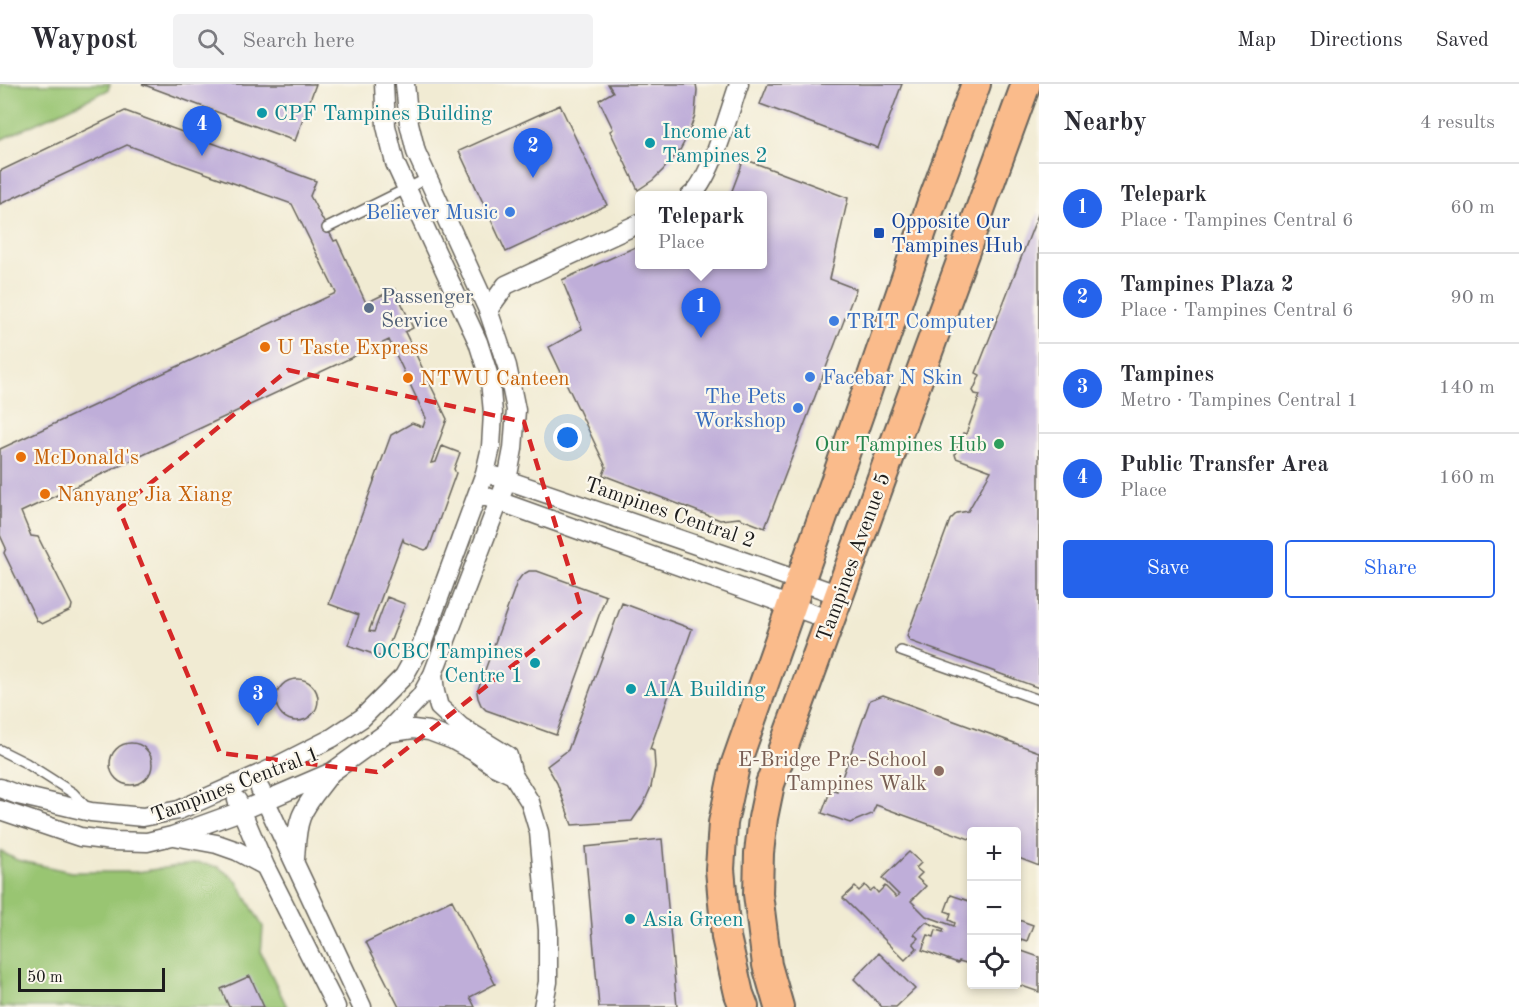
<!DOCTYPE html>
<meta charset="utf-8">
<style>
:root{--surface:#fff;--page:#f2f2f3;--text:#2b2b33;--muted:#7c7c81;--line:#e1e1e2;--accent:#2563eb}
body{margin:0;font-family:"Old Standard TT",serif;background:var(--page);color:var(--text)}
.controls{position:absolute;right:18px;bottom:18px;display:grid;overflow:hidden;border-radius:6px;box-shadow:0 3px 9px #0003}
.controls button{width:54px;height:54px;display:grid;place-items:center;padding:0;border:0;border-bottom:2px solid var(--line);background:var(--surface);color:var(--text);font:30px sans-serif}
.scale{position:absolute;left:18px;bottom:15px;width:147px;box-sizing:border-box;padding-left:6px;border:3px solid #1c1c1c;border-top:0;font-size:16px;line-height:21px;white-space:nowrap;color:#1c1c1c;-webkit-text-stroke:4px #fbf7ec;paint-order:stroke}
.you{position:absolute;left:568px;top:354px;width:21px;height:21px;margin:-15px;border:4px solid #fff;border-radius:50%;background:#1a73e8;box-shadow:0 0 0 9px #1a73e833}
.badge{display:grid;place-items:center;width:39px;height:39px;border-radius:50%;background:var(--accent);color:#fff;font-size:20px;font-weight:700}
.pin{position:absolute;translate:-50% -50px;filter:drop-shadow(0 2px 3px #0008)}
.pin::after{content:'';position:absolute;top:32px;width:21px;height:18px;background:inherit;clip-path:polygon(0 0,100% 0,50% 100%)}
.popup{position:absolute;left:635px;top:107px;width:132px;height:78px;box-sizing:border-box;display:grid;place-content:center;border-radius:6px;background:var(--surface);filter:drop-shadow(0 2px 4px #0005);font-size:20px;white-space:nowrap;color:var(--muted)}
.popup b{font-size:22px;color:var(--text)}
.popup::after{content:'';position:absolute;left:50%;top:100%;margin-left:-12px;border:12px solid transparent;border-top-color:var(--surface)}
.list{margin:0;padding:0;list-style:none}
h2{display:flex;justify-content:space-between;align-items:center;height:78px;margin:0;padding:0 24px;font-size:26px}
h2 small{font-size:20px;font-weight:400;color:var(--muted)}
.list li{display:grid;grid-template-columns:39px 1fr auto;gap:18px;align-items:center;box-sizing:border-box;height:90px;padding:0 24px;border-top:2px solid var(--line)}
.list b{display:block;font-size:22px;white-space:nowrap}
.list p{margin:0;font-size:20px;white-space:nowrap;color:var(--muted)}
.list em{font-size:20px;font-style:normal;color:var(--muted)}
.actions{display:flex;gap:12px;padding:18px 24px}
.actions a{flex:1;padding:14px 0;border:2px solid var(--accent);border-radius:6px;text-align:center;font-size:21px;color:var(--accent)}
.actions .main{background:var(--accent);color:#fff}
.icon{flex:none;width:33px;height:33px;fill:none;stroke:currentColor;stroke-width:2;stroke-linecap:round;stroke-linejoin:round}
.map{position:relative;flex:none;width:1039px;height:923px;overflow:hidden}
header{display:flex;align-items:center;gap:36px;box-sizing:border-box;height:84px;padding:0 30px;background:var(--surface);border-bottom:2px solid var(--line)}
header strong{font-size:28px}
nav{display:flex;gap:33px;margin-inline-start:auto;font-size:21px}
.search{width:420px;height:54px;background:var(--page);display:flex;align-items:center;gap:15px;box-sizing:border-box;padding:0 21px;border-radius:6px;color:var(--muted);font-size:22px}
main{display:flex}
aside{flex:1;background:var(--surface)}
.map>svg:first-child{display:block}
</style>
<header>
<strong>Waypost</strong>
<div class="search"><svg class="icon" aria-label="search" viewBox="0 0 24 24"><circle cx="10" cy="10" r="6"/><path d="M15 15l6 6"/></svg>Search here</div>
<nav><a>Map</a><a>Directions</a><a>Saved</a></nav>
</header>
<main>
<div class="map">
<svg width="1039" height="923" viewBox="0 0 1039 923">
<rect width="100%" height="100%" fill="#fbf7ec"/>
<filter id="ink" filterUnits="userSpaceOnUse"><feTurbulence type="fractalNoise" baseFrequency=".0167" numOctaves="2"/><feDisplacementMap in="SourceGraphic" scale="12" xChannelSelector="R" yChannelSelector="G"/><feConvolveMatrix kernelMatrix="1 2 1 2 8 2 1 2 1" color-interpolation-filters="sRGB"/></filter>
<filter id="wash" filterUnits="userSpaceOnUse"><feTurbulence type="fractalNoise" baseFrequency=".008" numOctaves="4" result="noise"/><feDisplacementMap in="SourceGraphic" scale="24" xChannelSelector="R" yChannelSelector="G"/><feGaussianBlur stdDeviation="1.35" result="paint"/><feColorMatrix in="noise" values="0 0 0 0 0 0 0 0 0 0 0 0 0 0 0 0 0 1.4 0 .05"/><feComposite in="paint" operator="in"/></filter>
<g filter="url(#wash)">
<rect width="100%" height="100%" fill="#f1ebd3"/>
<path fill="#99c572" stroke="#5a7047" stroke-width="1.5" d="M0,0H110L108,6L0,56Z
M0,767L17,776L71,788H137L199,779L218,783L236,796L263,843L261,869L287,923H0Z"/>
<g id="blocks">
<path fill="#bfaed9" d="M142,0H316L295,57Z
M608,0H696L697,6L695,31L688,51L680,66L663,86L653,96L638,106L610,47L613,45L599,16L613,8Z
M768,0H902L878,64L760,20Z
M560,21L607,121L506,168L459,67Z
M125,27L316,97L310,112L334,157L337,156L366,219L395,205L413,244L405,248L447,335L431,379L436,378L442,362L460,369L454,385L456,389L429,464L425,466L404,458L403,455L373,536L369,547L374,548L387,513L405,520L384,574L348,561L359,531L329,520L391,351L412,339L423,343L426,334L389,256L21,428L31,452L38,453L72,521L71,526L42,540L37,537L4,469L6,464L0,451V365L336,209L292,120L127,61L0,120V87Z
M744,75L848,114L830,195L856,205L765,444L739,434L720,436L603,391L606,383L549,263L582,245L562,196L640,161V180H762V112H730Z
M1039,128V604L910,557L907,552L950,436L957,429L968,427L991,387L956,374L955,370L963,349L966,350L980,311L975,310L973,307L980,291L976,289Z
M529,487H537L606,512L556,651L486,626L481,621L478,614L477,608L517,498L522,491Z
M622,519L692,545L650,665L654,667L655,683L651,703L643,721L632,737L572,741L557,699L547,682L568,666Z
M276 616a21 21 0 1 1 42 0a21 21 0 1 1-42 0Z
M883,611L1039,668V782L1016,773V748H972V756L876,721L872,730L850,739L822,729L831,705L837,707L870,616Z
M110 680a21 21 0 1 1 42 0a21 21 0 1 1-42 0Z
M662,755L677,923H599L585,763Z
M909,768L921,779L916,784L922,789L917,794L926,802L911,817L926,832L954,842L955,839L949,836L951,829L945,827L951,811L972,818V863L966,879L959,877L958,879L922,866L928,851L934,853L936,846L943,848L944,845L926,838L914,850L918,854L913,859L917,864L905,876L843,814L855,803L859,807L865,801L870,807L874,804L878,809L885,802L896,813L899,811L882,794Z
M452,816L495,900L470,913L475,923H399L366,858Z
M1016,835L1033,841L1027,857L1021,855L1019,862L1016,861Z
M1016,865L1039,873V908L1016,900Z
M879,869L915,905L896,923H882L854,895Z
M250,892L264,923H229L221,905Z"/>
</g>
</g>
<g filter="url(#ink)">
<use href="#blocks" fill-opacity="0" stroke="#67645c" stroke-width="1.5"/>
<g fill="none" stroke-linecap="round" stroke-linejoin="round">
<defs>
<path id="service" d="M327,144L428,94
M901,567L1039,616
M0,666L26,679L73,709L87,724"/>
<path id="minor" d="M690,112C710,99 730,25 739,0
M488,226L506,201L640,139
M495,392L766,485L839,511
M487,413L830,536
M433,590L435,608L439,623L461,643L508,672L513,691L530,718L539,748L548,846V898L543,923
M386,649L413,645L429,647L453,656L473,667L494,682L513,691
M0,704L18,711L91,728L143,733L179,726L271,685L332,654L362,634L404,592L422,560L485,389L491,363L493,329L490,296L478,258L395,79L386,42L384,0
M260,705L362,923
M237,716L265,782L336,923
M0,726L80,753L113,757L147,758L172,752L241,727L332,688L386,649L421,612L433,590L507,396L513,365L516,326L507,282L488,226L416,68L409,39L405,0
M174,752L217,760L237,767L265,782
M295,775C296,762 296,746 301,733C307,717 321,703 330,690"/>
<path id="primary" d="M744,923L739,910L726,853L720,785L723,739L735,682L867,307L931,121L976,0
M779,923L767,881L758,810L759,769L763,734L770,700L1026,0"/>
</defs>
<use href="#service" stroke="#67645c" stroke-width="12"/>
<use href="#minor" stroke="#67645c" stroke-width="21"/>
<use href="#primary" stroke="#67645c" stroke-width="32"/>
<use href="#service" stroke="#fff" stroke-width="9"/>
<use href="#minor" stroke="#fff" stroke-width="18"/>
<use href="#primary" stroke="#fabb8b" stroke-width="28"/>
</g>
</g>
<path fill="none" stroke="#d62828" stroke-width="4.5" stroke-dasharray="12 8" stroke-linejoin="round" d="M288,286L524,338L582,527L377,688L220,669L119,425Z"/>
<g fill="#0f9aa8" stroke="#fbf7ec" stroke-width="2">
<circle cx="262" cy="29" r="6"/>
<circle cx="650" cy="59" r="6"/>
<circle cx="535" cy="579" r="6"/>
<circle cx="631" cy="605" r="6"/>
<circle cx="630" cy="835" r="6"/>
</g>
<g fill="#3f7fe0" stroke="#fbf7ec" stroke-width="2">
<circle cx="510" cy="128" r="6"/>
<circle cx="834" cy="237" r="6"/>
<circle cx="810" cy="293" r="6"/>
<circle cx="798" cy="324" r="6"/>
</g>
<rect fill="#1a4fb4" stroke="#fbf7ec" stroke-width="2" x="873" y="143" width="12" height="12" rx="3"/>
<circle fill="#5c6f8a" stroke="#fbf7ec" stroke-width="2" cx="369" cy="224" r="6"/>
<g fill="#e8710a" stroke="#fbf7ec" stroke-width="2">
<circle cx="265" cy="263" r="6"/>
<circle cx="408" cy="294" r="6"/>
<circle cx="21" cy="373" r="6"/>
<circle cx="45" cy="410" r="6"/>
</g>
<circle fill="#2e9e5b" stroke="#fbf7ec" stroke-width="2" cx="999" cy="360" r="6"/>
<circle fill="#8d6e63" stroke="#fbf7ec" stroke-width="2" cx="939" cy="687" r="6"/>
<g text-anchor="middle" stroke-width="4.5" stroke-linejoin="round" paint-order="stroke">
<g font-size="21" fill="#0d838f" stroke="#fbf7ec" text-anchor="start">
<text x="274" y="36">CPF Tampines Building</text>
<text x="662" y="54">Income at<tspan x="662" dy="24">Tampines 2</tspan></text>
<text x="523" y="574" text-anchor="end">OCBC Tampines<tspan x="523" dy="24">Centre 1</tspan></text>
<text x="643" y="612">AIA Building</text>
<text x="642" y="842">Asia Green</text>
</g>
<g font-size="21" fill="#366cbe" stroke="#fbf7ec" text-anchor="end">
<text x="498" y="135">Believer Music</text>
<text x="846" y="244" text-anchor="start">TRIT Computer</text>
<text x="822" y="300" text-anchor="start">Facebar N Skin</text>
<text x="786" y="319">The Pets<tspan x="786" dy="24">Workshop</tspan></text>
</g>
<g font-size="21" fill="#164399" stroke="#fbf7ec" text-anchor="start">
<text x="891" y="144">Opposite Our<tspan x="891" dy="24">Tampines Hub</tspan></text>
</g>
<g font-size="21" fill="#4e5e75" stroke="#fbf7ec" text-anchor="start">
<text x="381" y="219">Passenger<tspan x="381" dy="24">Service</tspan></text>
</g>
<g font-size="21" fill="#c56008" stroke="#fbf7ec" text-anchor="start">
<text x="277" y="270">U Taste Express</text>
<text x="420" y="301">NTWU Canteen</text>
<text x="33" y="380">McDonald's</text>
<text x="57" y="417">Nanyang Jia Xiang</text>
</g>
<g font-size="21" fill="#27864d" stroke="#fbf7ec" text-anchor="end">
<text x="987" y="367">Our Tampines Hub</text>
</g>
<g font-size="21" fill="#1c1c1c" stroke="#fbf7ec">
<text transform="translate(670 428) rotate(19)" y="7">Tampines Central 2</text>
<text transform="translate(853 473) rotate(-70)" y="7">Tampines Avenue 5</text>
<text transform="translate(235 700) rotate(-21)" y="7">Tampines Central 1</text>
</g>
<g font-size="21" fill="#785e54" stroke="#fbf7ec" text-anchor="end">
<text x="927" y="682">E-Bridge Pre-School<tspan x="927" dy="24">Tampines Walk</tspan></text>
</g>
</g>
</svg>
<div class="controls">
<button>+</button>
<button>−</button>
<button><svg class="icon" aria-label="locate" viewBox="0 0 24 24"><circle cx="12" cy="12" r="6"/><path d="M12 2v4M12 18v4M2 12h4M18 12h4"/></svg></button>
</div>
<div class="scale">50 m</div>
<div class="you"></div>
<div class="pin badge" style="left:701px;top:254px">1</div>
<div class="popup"><b>Telepark</b>Place</div>
<div class="pin badge" style="left:533px;top:94px">2</div>
<div class="pin badge" style="left:258px;top:642px">3</div>
<div class="pin badge" style="left:202px;top:72px">4</div>
</div>
<aside>
<h2>Nearby<small>4 results</small></h2>
<ul class="list">
<li><span class="badge">1</span><div><b>Telepark</b><p>Place · Tampines Central 6</p></div><em>60 m</em></li>
<li><span class="badge">2</span><div><b>Tampines Plaza 2</b><p>Place · Tampines Central 6</p></div><em>90 m</em></li>
<li><span class="badge">3</span><div><b>Tampines</b><p>Metro · Tampines Central 1</p></div><em>140 m</em></li>
<li><span class="badge">4</span><div><b>Public Transfer Area</b><p>Place</p></div><em>160 m</em></li>
</ul>
<div class="actions"><a class="main">Save</a><a>Share</a></div>
</aside>
</main>
